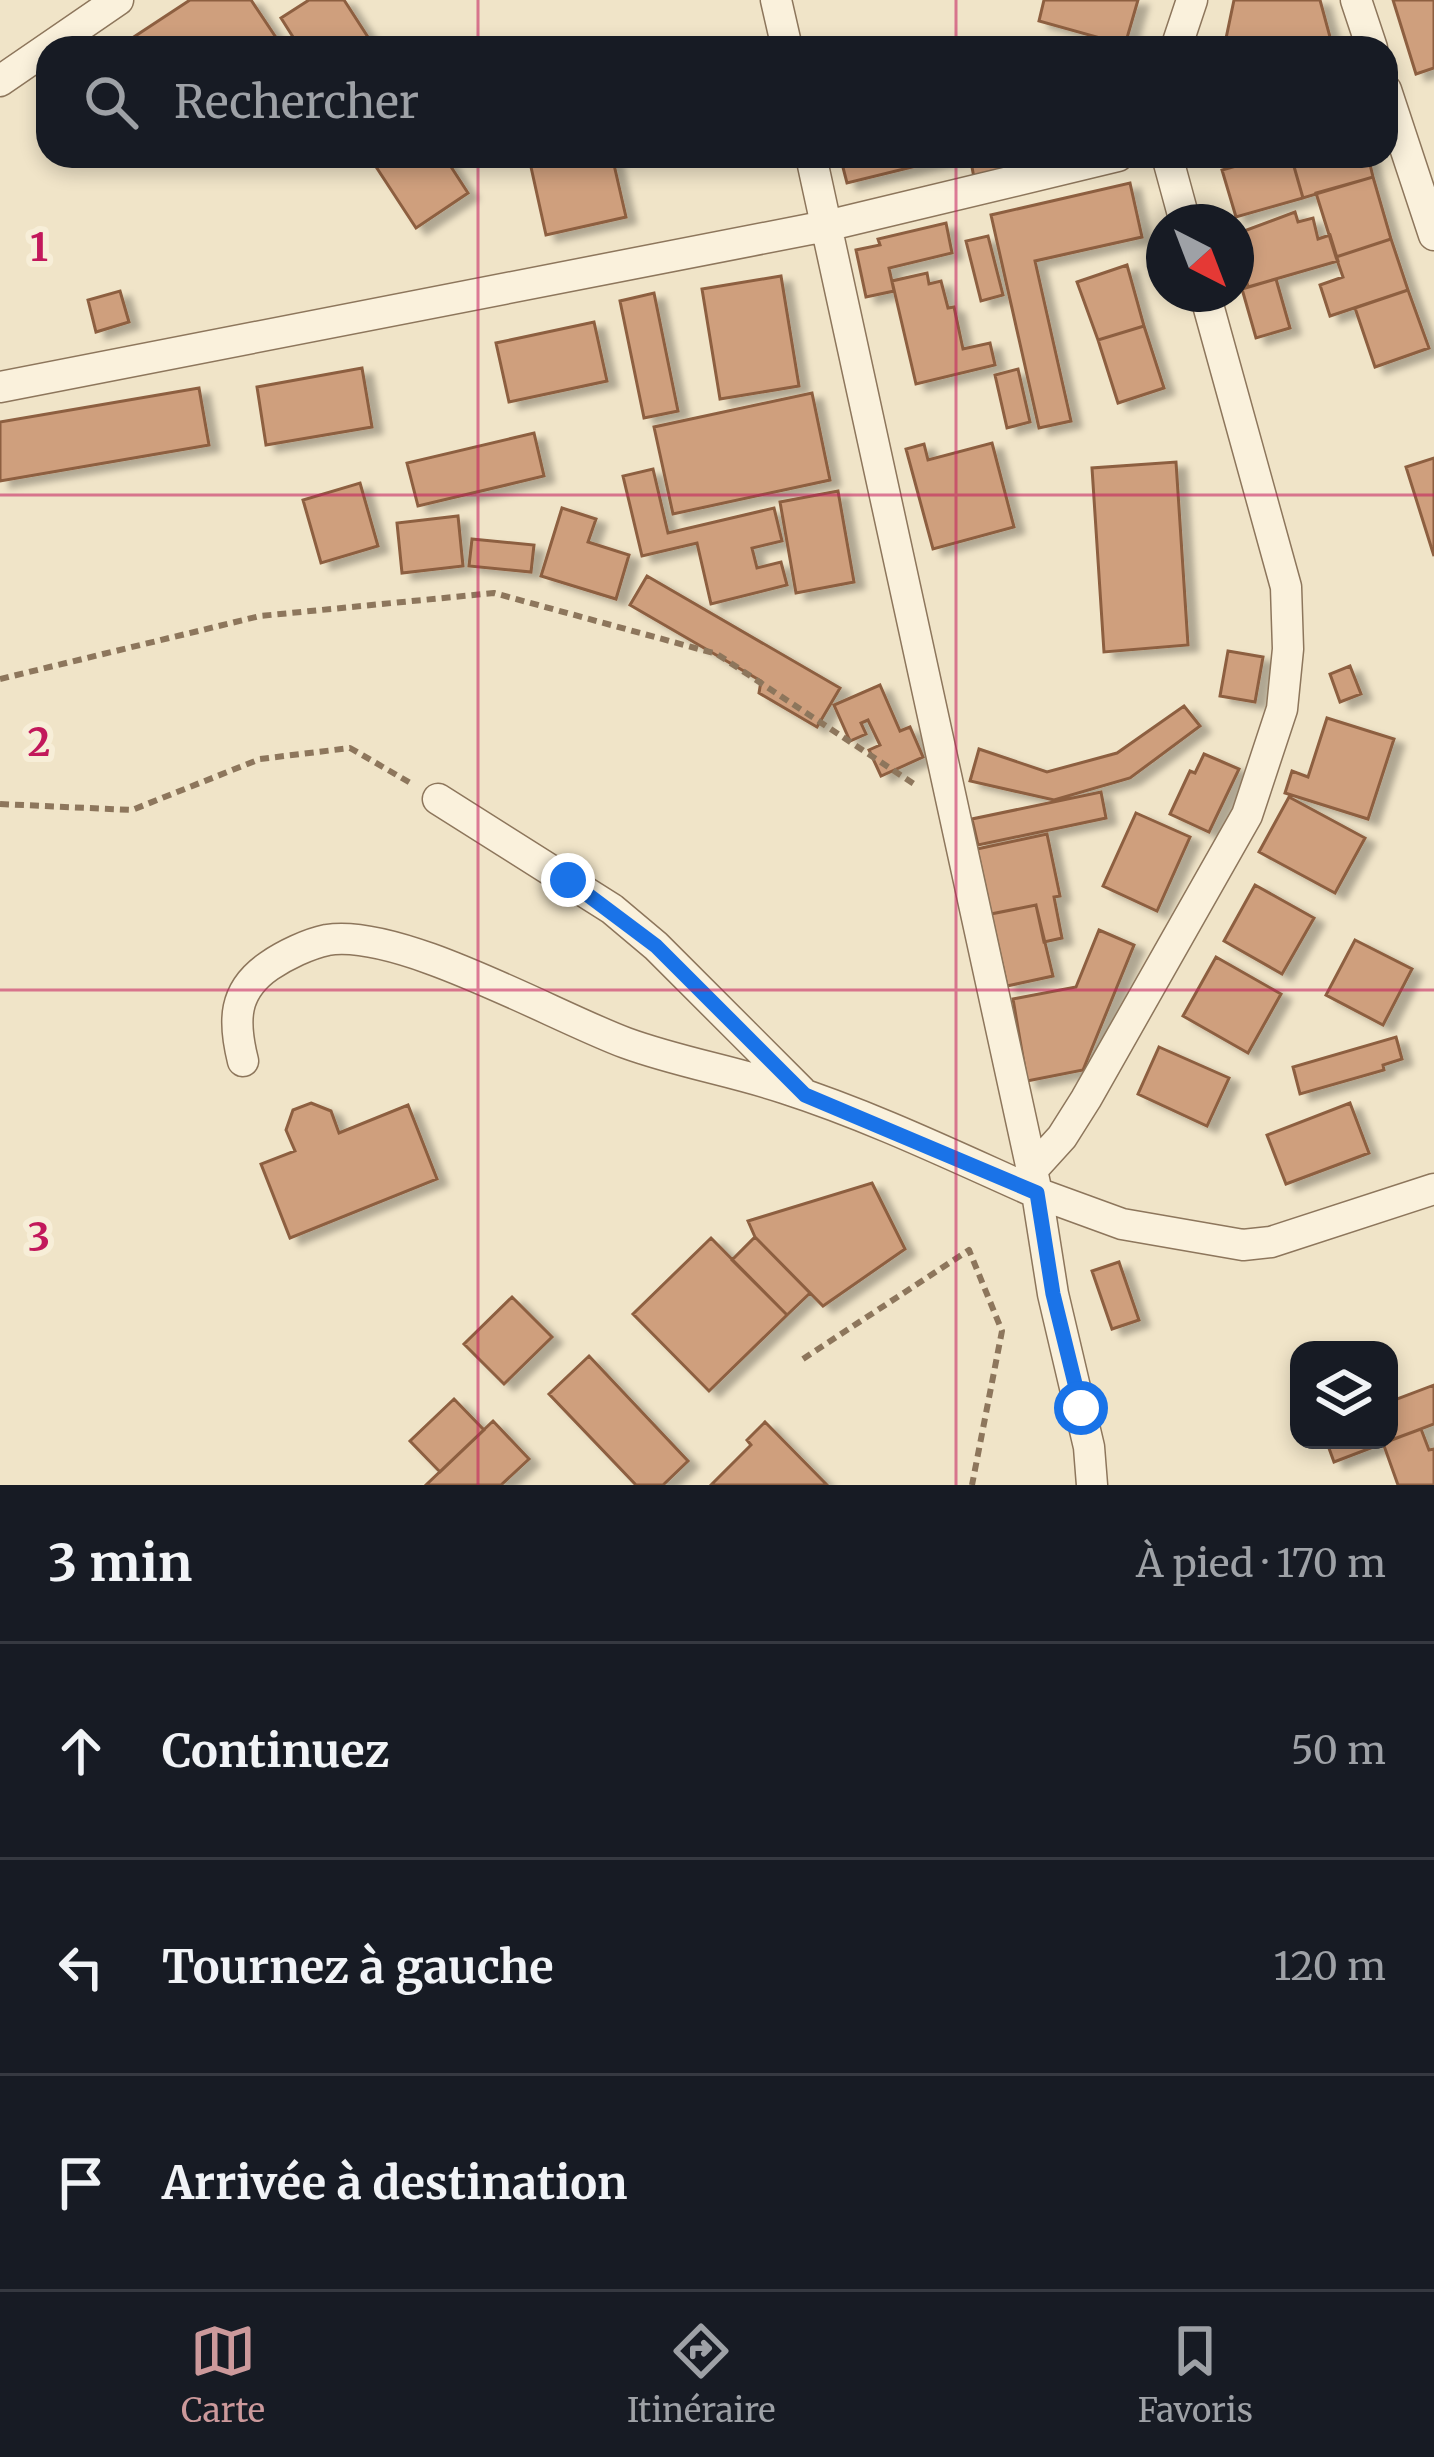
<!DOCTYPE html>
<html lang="fr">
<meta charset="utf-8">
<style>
:root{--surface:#171b24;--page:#242831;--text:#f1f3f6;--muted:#9ea1a6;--line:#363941;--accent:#cc999b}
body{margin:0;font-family:Merriweather,serif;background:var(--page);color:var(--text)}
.controls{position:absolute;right:36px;bottom:36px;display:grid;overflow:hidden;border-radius:24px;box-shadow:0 6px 18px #0003}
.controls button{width:108px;height:108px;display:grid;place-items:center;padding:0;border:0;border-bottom:3px solid var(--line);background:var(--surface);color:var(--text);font:60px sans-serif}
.compass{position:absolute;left:1146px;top:204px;width:108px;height:108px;border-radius:50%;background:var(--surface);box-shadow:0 6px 18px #0003;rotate:138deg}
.stop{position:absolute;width:36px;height:36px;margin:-27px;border:9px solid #1a73e8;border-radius:50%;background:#fff}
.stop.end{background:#1a73e8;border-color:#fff;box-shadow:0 3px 12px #0008}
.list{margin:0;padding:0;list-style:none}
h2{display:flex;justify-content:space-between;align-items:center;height:156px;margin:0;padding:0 48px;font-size:51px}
h2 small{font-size:39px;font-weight:400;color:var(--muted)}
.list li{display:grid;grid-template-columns:78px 1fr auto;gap:36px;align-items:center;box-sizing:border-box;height:216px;padding:0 48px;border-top:3px solid var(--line)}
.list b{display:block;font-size:45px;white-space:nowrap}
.list em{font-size:39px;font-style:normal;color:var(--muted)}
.icon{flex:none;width:66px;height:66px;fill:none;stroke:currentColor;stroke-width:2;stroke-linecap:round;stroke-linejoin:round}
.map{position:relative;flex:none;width:1434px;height:1485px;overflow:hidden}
.search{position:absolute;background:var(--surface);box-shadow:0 6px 18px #0003;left:36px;right:36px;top:36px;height:132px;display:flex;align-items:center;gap:30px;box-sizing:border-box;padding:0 42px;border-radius:36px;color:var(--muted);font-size:45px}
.sheet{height:804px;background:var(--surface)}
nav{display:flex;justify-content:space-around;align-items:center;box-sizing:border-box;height:168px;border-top:3px solid var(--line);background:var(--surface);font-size:33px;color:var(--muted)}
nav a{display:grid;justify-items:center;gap:6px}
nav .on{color:var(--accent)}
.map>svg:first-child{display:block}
</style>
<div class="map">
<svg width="1434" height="1485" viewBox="0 0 1434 1485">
<defs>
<filter id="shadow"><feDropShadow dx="10" dy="6" stdDeviation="3" flood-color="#0004"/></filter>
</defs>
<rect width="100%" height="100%" fill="#f0e4c8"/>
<path fill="#cf9f7d" stroke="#8d5f41" stroke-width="3" filter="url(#shadow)" d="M190,0H251L283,48H117Z
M309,0H344L375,48H300L281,18Z
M1044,0H1138L1125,45L1039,21Z
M1234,0H1320L1333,48H1224Z
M1393,0H1434V68L1416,74Z
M997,39V48L941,47Z
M369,156H444L468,193L416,228Z
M539,156H612L626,217L546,235L529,158Z
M840,156H957L847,183Z
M970,156H1079L974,178Z
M1271,156H1291L1303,198L1236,217L1222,170Z
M1291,156H1368L1373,177L1303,198Z
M1373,177L1391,239L1336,257L1316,193Z
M1130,183L1142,237L1035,261L1071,421L1039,428L991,215Z
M1295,212L1298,222L1313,218L1318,239L1330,235L1338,261L1248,287L1236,234Z
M946,223L952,253L889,268L894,291L866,297L856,250L880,245L878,239Z
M988,236L1003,295L981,301L966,241Z
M1391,239L1408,290L1330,316L1320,285L1343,277L1336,257Z
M1127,265L1144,326L1098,340L1077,282Z
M927,273L929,284L941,281L948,308L954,307L963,349L990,343L995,365L916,384L892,281Z
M781,276L799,386L720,399L702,289Z
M1276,279L1290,328L1256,338L1242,289Z
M1408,290L1429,348L1375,367L1355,308Z
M120,291L129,322L96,332L88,300Z
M654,293L678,411L644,418L620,301Z
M594,322L607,381L509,402L496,343Z
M1144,326L1164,388L1118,403L1098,340Z
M362,368L372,427L266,445L257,387Z
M1018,369L1030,422L1007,428L995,375Z
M199,388L209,445L0,481V422Z
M812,393L830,480L673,514L654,427Z
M534,433L544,476L418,506L407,463Z
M992,443L1014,527L933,549L906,449L924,444L928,460Z
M1434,458V556L1406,467Z
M1176,462L1188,645L1104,652L1092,468Z
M653,469L668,533L774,508L782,541L752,548L757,568L781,562L787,585L711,604L697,543L642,556L623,476Z
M360,483L378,546L321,563L303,500Z
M838,491L854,582L796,593L780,502Z
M562,508L596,519L588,542L629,555L616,599L541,576Z
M458,516L463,566L402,573L397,523Z
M472,539L534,545L531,572L469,566Z
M647,576L840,688L817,727L759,693L761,681L630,605Z
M1228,651L1263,657L1255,702L1220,696Z
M1350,666L1361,694L1340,702L1330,674Z
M880,685L900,731L910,727L923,757L881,776L869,750L880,745L868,720L861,723L866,734L850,741L834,705Z
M1184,706L1200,726L1130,778L1054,800L970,781L979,749L1047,772L1117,753Z
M1327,718L1394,739L1368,819L1285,793L1292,771L1308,777Z
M1204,754L1239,769L1209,832L1170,814L1190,771L1195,773Z
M1101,792L1106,818L978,845L972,819Z
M1289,797L1365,838L1335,893L1259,852Z
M1136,813L1190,837L1157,911L1103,886Z
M1047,834L1060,896L1054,897L1062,938L1044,942L1036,905L991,914L977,849Z
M1255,885L1314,918L1282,974L1224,941Z
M1036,905L1053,976L1007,986L991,914Z
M1099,930L1134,945L1083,1070L1027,1081L1013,999L1076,987Z
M1355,940L1412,969L1383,1025L1326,995Z
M1216,957L1281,994L1248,1053L1183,1016Z
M1396,1037L1402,1059L1383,1065L1384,1070L1300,1094L1293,1067Z
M1159,1047L1229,1078L1207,1126L1138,1094Z
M311,1103L331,1111L339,1133L408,1105L437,1179L290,1238L261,1164L295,1151L286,1130L293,1110Z
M1350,1103L1369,1153L1286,1184L1267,1135Z
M872,1183L905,1249L823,1306L755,1237L748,1221Z
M755,1237L810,1293L787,1315L732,1260Z
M711,1238L787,1315L709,1391L633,1314Z
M1119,1262L1139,1320L1112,1329L1092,1271Z
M512,1297L552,1337L504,1384L464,1344Z
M589,1356L688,1461L663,1485H636L549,1394Z
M1434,1385V1424L1334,1462L1326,1440H1389V1402Z
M454,1399L484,1430L440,1472L410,1441Z
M493,1421L529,1459L501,1485H426Z
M765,1422L827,1485H711L751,1445L747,1440Z
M1421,1429L1429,1450L1434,1449V1485H1398L1383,1443Z"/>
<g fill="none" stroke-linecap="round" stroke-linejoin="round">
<defs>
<path id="minor" d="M776,0L787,48
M1356,0L1372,48
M1176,48L1192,0
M0,81L118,0
M1386,90L1434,235
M811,156L1037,1193L1122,1224L1243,1245L1271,1242L1434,1189
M1167,156L1185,222
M0,387L826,226L1118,156
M438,799L612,909L656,946L801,1091
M243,1061C233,1021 233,991 269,966C285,955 308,944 327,940C400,928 553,1016 626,1043C678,1062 733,1071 784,1088C871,1116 954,1156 1037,1193L1053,1294L1089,1447L1092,1485
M1032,1170L1062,1137L1086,1099L1247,815L1282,709L1288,649L1286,587L1205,294"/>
</defs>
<use href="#minor" stroke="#8d765c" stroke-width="33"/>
<path stroke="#8d765c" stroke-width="6" stroke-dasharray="9 6" stroke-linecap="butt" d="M0,679L260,616L494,593L717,654L917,786
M0,804L132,810L260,759L350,748L414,785
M803,1359L969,1250L1002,1331L972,1485"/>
<use href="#minor" stroke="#faf1dc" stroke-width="30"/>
</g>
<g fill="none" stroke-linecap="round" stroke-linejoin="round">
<path stroke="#1a73e8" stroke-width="15" d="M568,880L656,946L805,1095L1037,1193L1053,1294L1081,1408"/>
</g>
<path fill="none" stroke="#c2185b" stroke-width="3" stroke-opacity="0.55" d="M478,0V48M956,0V48M478,156V1485M956,156V1485M0,495H1434M0,990H1434"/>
<g font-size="39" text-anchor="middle" font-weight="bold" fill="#c2185b" stroke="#f7eed8" stroke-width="12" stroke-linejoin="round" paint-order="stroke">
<text x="39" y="261">1</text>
<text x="39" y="756">2</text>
<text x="39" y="1251">3</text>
</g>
</svg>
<div class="controls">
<button><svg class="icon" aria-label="layers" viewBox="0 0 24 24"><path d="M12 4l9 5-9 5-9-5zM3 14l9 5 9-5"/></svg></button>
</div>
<svg class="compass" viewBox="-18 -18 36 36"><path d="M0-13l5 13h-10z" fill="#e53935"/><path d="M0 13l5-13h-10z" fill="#9ea1a6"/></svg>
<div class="stop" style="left:1081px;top:1408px"></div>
<div class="stop end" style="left:568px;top:880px"></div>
<div class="search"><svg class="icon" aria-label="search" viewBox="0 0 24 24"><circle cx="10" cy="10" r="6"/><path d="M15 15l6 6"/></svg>Rechercher</div>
</div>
<section class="sheet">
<h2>3 min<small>À pied · 170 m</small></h2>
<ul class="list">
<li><svg class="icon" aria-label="ahead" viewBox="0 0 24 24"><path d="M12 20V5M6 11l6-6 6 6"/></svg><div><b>Continuez</b></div><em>50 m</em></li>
<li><svg class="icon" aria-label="left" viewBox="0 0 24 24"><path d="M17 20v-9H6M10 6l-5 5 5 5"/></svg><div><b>Tournez à gauche</b></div><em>120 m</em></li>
<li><svg class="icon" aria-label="arrive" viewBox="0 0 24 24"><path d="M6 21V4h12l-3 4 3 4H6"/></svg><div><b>Arrivée à destination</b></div></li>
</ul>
</section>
<nav>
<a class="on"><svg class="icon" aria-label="map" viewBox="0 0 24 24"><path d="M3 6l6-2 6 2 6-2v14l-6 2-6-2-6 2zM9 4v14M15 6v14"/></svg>Carte</a>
<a><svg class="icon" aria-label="directions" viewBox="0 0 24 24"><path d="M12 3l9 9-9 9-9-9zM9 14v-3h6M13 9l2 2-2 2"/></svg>Itinéraire</a>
<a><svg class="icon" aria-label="saved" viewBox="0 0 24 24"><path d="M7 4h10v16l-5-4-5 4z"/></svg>Favoris</a>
</nav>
